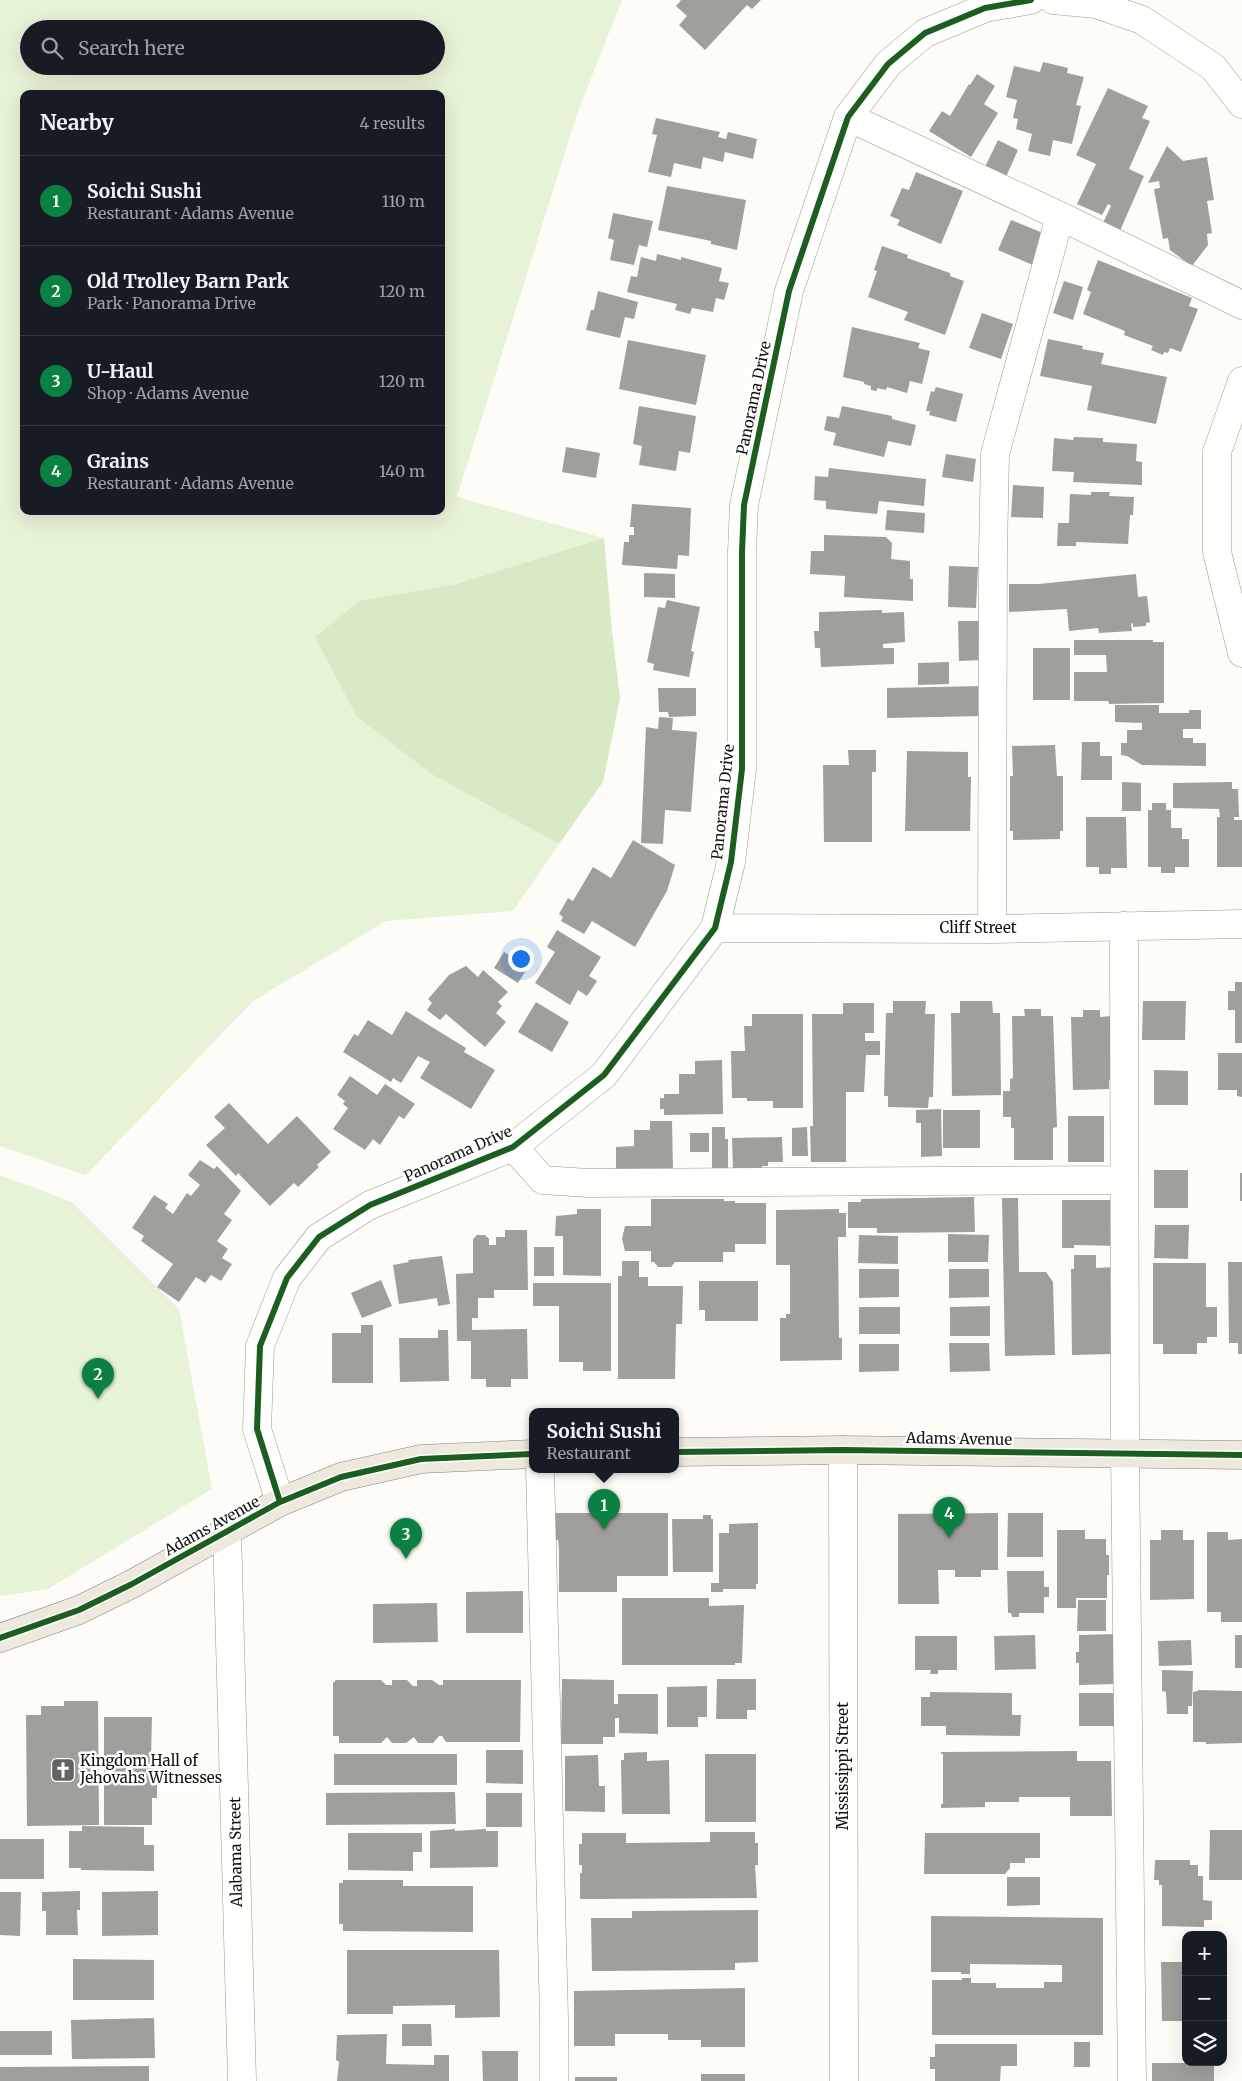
<!DOCTYPE html>
<meta charset="utf-8">
<style>
:root{--surface:#171b24;--page:#242831;--text:#f1f3f6;--muted:#9ea1a6;--line:#363941;--accent:#0b8043}
body{margin:0;font-family:Merriweather,serif;background:var(--page);color:var(--text)}
.controls{position:absolute;right:15px;bottom:15px;display:grid;overflow:hidden;border-radius:10px;box-shadow:0 5px 20px #0002}
.controls button{width:45px;height:45px;display:grid;place-items:center;padding:0;border:0;border-bottom:1px solid var(--line);background:var(--surface);color:var(--text);font:25px sans-serif}
.you{position:absolute;left:520px;top:958px;width:18px;height:18px;margin:-12px;border:4px solid #fff;border-radius:50%;background:#1a73e8;box-shadow:0 0 0 8px #1a73e833}
.badge{display:grid;place-items:center;width:32px;height:32px;border-radius:50%;background:var(--accent);color:#fff;font-size:16px;font-weight:700}
.pin{position:absolute;translate:-50% -41px;filter:drop-shadow(0 1px 2px #0008)}
.pin::after{content:'';position:absolute;top:26px;width:18px;height:15px;background:inherit;clip-path:polygon(0 0,100% 0,50% 100%)}
.popup{position:absolute;left:529px;top:1408px;width:150px;height:65px;box-sizing:border-box;display:grid;place-content:center;border-radius:10px;background:var(--surface);filter:drop-shadow(0 1px 4px #0005);font-size:16px;white-space:nowrap;color:var(--muted)}
.popup b{font-size:19px;color:var(--text)}
.popup::after{content:'';position:absolute;left:50%;top:100%;margin-left:-10px;border:10px solid transparent;border-top-color:var(--surface)}
.list{margin:0;padding:0;list-style:none}
h2{display:flex;justify-content:space-between;align-items:center;height:65px;margin:0;padding:0 20px;font-size:21px}
h2 small{font-size:16px;font-weight:400;color:var(--muted)}
.list li{display:grid;grid-template-columns:32px 1fr auto;gap:15px;align-items:center;box-sizing:border-box;height:90px;padding:0 20px;border-top:1px solid var(--line)}
.list b{display:block;font-size:19px;white-space:nowrap}
.list p{margin:0;font-size:16px;white-space:nowrap;color:var(--muted)}
.list em{font-size:16px;font-style:normal;color:var(--muted)}
.icon{flex:none;width:28px;height:28px;fill:none;stroke:currentColor;stroke-width:2;stroke-linecap:round;stroke-linejoin:round}
.map{position:relative;flex:none;width:1242px;height:2081px;overflow:hidden}
.search{position:absolute;background:var(--surface);box-shadow:0 5px 20px #0002;left:20px;top:20px;width:425px;height:55px;display:flex;align-items:center;gap:12px;box-sizing:border-box;padding:0 18px;border-radius:28px;color:var(--muted);font-size:19px}
.panel{position:absolute;background:var(--surface);box-shadow:0 5px 20px #0002;left:20px;top:90px;width:425px;height:425px;border-radius:10px}
.map>svg:first-child{display:block}
</style>
<div class="map">
<svg width="1242" height="2081" viewBox="0 0 1242 2081">
<rect width="100%" height="100%" fill="#fdfcf7"/>
<path fill="#e7f3d7" fill-rule="evenodd" d="M0,0H622L577,114L457,497L604,538L456,584L359,601L433,775L559,844L513,911L386,921L253,1001L86,1175L0,1146ZM29,29H436V66H29ZM24,94H441V511H24Z
M0,1175L72,1202L179,1309L212,1489L48,1589L0,1596Z"/>
<path fill="#d8eac5" d="M604,538L612,631L620,698L603,782L559,844L433,775L357,717L315,637L359,601L456,584Z"/>
<path fill="#a19f9c" d="M681,0H761L752,9L747,5L705,50L679,25L687,16L676,6Z
M1043,62L1068,68L1067,73L1084,77L1076,105L1081,106L1072,144L1053,140L1050,156L1028,151L1032,134L1016,129L1018,119L1013,118L1017,100L1006,97L1014,66L1040,72Z
M977,74L995,86L984,104L998,113L971,157L929,131L942,111L950,116L969,84L970,85Z
M1108,88L1148,106L1142,118L1150,121L1129,169L1144,176L1119,233L1102,225L1111,206L1108,204L1102,215L1077,204L1096,164L1076,155Z
M656,118L720,132L718,137L726,139L728,132L757,139L753,159L725,152L723,162L703,157L701,169L674,163L671,177L648,172L657,135L652,134Z
M998,140L1018,150L1005,179L984,169Z
M1167,146L1183,161L1207,157L1214,200L1207,201L1212,233L1207,234L1208,245L1192,266L1170,250L1168,238L1163,239L1154,189L1160,188L1159,181L1148,183Z
M916,172L963,191L941,244L897,225L900,220L890,216L902,188L909,190Z
M667,186L746,200L737,250L711,244V241L658,230Z
M613,213L653,221L647,247L639,245L634,265L610,260L614,240L608,238Z
M1011,220L1048,235L1035,266L998,250Z
M882,246L908,255L907,258L950,273V276L964,281L945,335L904,320L908,312L868,297L877,271L874,270Z
M657,254L681,260V257L722,268L719,281L729,283L724,300L716,298L713,312L692,308L690,314L675,310L677,304L627,292L631,276L637,277L641,257L656,261Z
M1098,260L1192,298L1189,306L1198,309L1181,352L1170,348L1168,353L1164,352L1163,355L1151,350L1153,346L1124,335L1125,331L1083,314L1091,292L1087,290Z
M1064,281L1083,287L1073,320L1053,313Z
M598,291L638,302L634,319L625,317L620,338L586,330L591,310H594Z
M982,313L1013,324L1001,359L969,348Z
M852,327L920,343L918,348L930,351L922,384L910,381L907,393L887,387L886,390L877,388V391L871,390V386L864,384V382L843,377Z
M1048,339L1083,346L1082,349L1104,353L1101,364L1167,377L1156,424L1087,410L1092,386L1040,376Z
M628,340L706,355L696,405L619,389Z
M936,387L963,394L956,422L929,415L930,411H926L931,391L934,392Z
M639,406L696,416L690,453L679,451L676,471L639,465L642,446L633,444Z
M842,406L892,416V419L916,425L911,446L888,441L884,457L833,445L836,433L824,430L827,416L839,418Z
M1074,437L1103,438V442L1137,444L1136,461L1142,462V485L1073,482L1074,472L1052,471L1054,438L1073,440Z
M566,447L600,453L596,478L562,472Z
M946,454L976,459L973,482L942,477Z
M829,468L926,479L924,506L879,501L877,514L826,509V501L814,500L815,476L828,477Z
M1013,485L1044,487L1043,518L1011,517Z
M1091,492H1110L1109,496L1134,497L1133,515H1130L1128,544L1076,542V546H1057L1058,523H1069L1070,494L1091,495Z
M632,504L691,508L689,556L678,555L677,569L622,565L624,542H629V535H634V527H630Z
M887,510L925,513L924,533L885,530Z
M824,535L886,537L892,543L891,559L910,561V579H913V601L844,597L845,576L810,574L811,551H824Z
M949,566L978,567L976,608L948,607Z
M644,573L675,574V598L644,597Z
M1136,574L1138,597L1147,596L1150,622L1146,623V626L1133,627V623L1131,624L1132,631L1099,633L1098,628L1069,631L1067,609L1009,612V584H1039Z
M667,600L700,607L691,651L694,652L689,677L653,670L654,664L647,662L658,607L665,608Z
M882,610V613L904,612L905,642L883,644V648H894V664L821,667L820,648H815L814,631H819V612Z
M958,621H984V660L959,661Z
M1074,640H1153V642H1164V703L1109,704L1108,701H1074V672H1107L1106,655H1074Z
M1033,648H1070V700H1033Z
M949,662V684L918,685V663Z
M983,686L984,716L887,718V688Z
M658,688H696V716L669,717L668,712H659Z
M1115,705H1159V713H1189V710H1201V729H1183V738H1193V743H1206V766L1142,765L1127,756L1121,755V743H1127V730H1142V723L1115,722Z
M659,717L673,718L672,730L697,732L691,812L665,810L663,844L641,843L646,727L658,729Z
M1082,742H1100V756H1112V780H1081Z
M1055,745L1057,776H1063V831H1060V839L1013,840V831H1010V776H1013L1012,746Z
M848,750H876V772H872V842H824L823,765H849Z
M907,751L968,752V777H971L970,831H905Z
M1122,782L1141,783V811H1122Z
M1232,782V789H1238L1239,817H1234V820H1242V867H1217V817H1220L1219,809L1173,808V783Z
M1152,803H1166V810H1171V828H1182V839H1189V867H1175V873H1161V867H1148V810H1152Z
M1086,817H1126L1127,868H1111V874H1099V867H1086Z
M633,840L675,865L667,891L635,947L592,921L584,934L561,921L563,917L559,914L568,898L573,901L593,867L611,878Z
M557,930L601,957L589,976L597,981L587,996L578,990L570,1005L535,983L555,952L547,947Z
M504,952L528,967L518,983L494,968Z
M466,966L478,977L483,970L508,992L498,1002L502,1006L496,1013L506,1022L485,1047L446,1014L440,1020L427,1010L432,1003L428,999L449,975Z
M1235,982H1242V1043H1235V1010H1228V991H1235Z
M893,1001H926L925,1014H935L933,1097H929L928,1108L888,1107V1096H884L886,1013H893Z
M960,1001H992L993,1013H1000L1001,1095L952,1096L951,1013H960Z
M1143,1001H1186L1185,1040H1142Z
M536,1002L569,1022L552,1052L518,1032Z
M843,1003H874V1033H865V1041H880V1055H866L864,1092H846V1162H811L810,1126H813L812,1014H843Z
M1024,1009H1041V1016H1053L1057,1127L1053,1128V1160H1014V1128H1011V1117H1003V1091H1010V1079L1013,1078L1012,1016H1025Z
M1083,1010H1100V1017L1112,1016L1113,1080H1109V1089L1073,1090L1071,1017H1083Z
M406,1011L466,1048L464,1052L495,1070L471,1109L420,1078L430,1062L418,1056L401,1083L393,1078L391,1082L343,1052L354,1034L358,1036L368,1020L392,1035Z
M752,1014H803V1108H773V1101H747V1098H732L731,1051H745L744,1026H752Z
M1218,1053H1242V1097L1237,1096V1090H1218Z
M722,1060L723,1114L664,1115V1109H660V1098H664V1094H679V1074H695V1061Z
M1154,1070L1188,1071V1105H1154Z
M350,1076L377,1095L385,1084L415,1104L404,1119L399,1116L380,1145L373,1139L365,1150L333,1129L348,1108L343,1104L345,1101L337,1095Z
M229,1103L268,1144L297,1116L331,1152L317,1165L319,1167L298,1187L294,1183L270,1206L238,1173L236,1176L206,1145L225,1128L214,1117Z
M941,1109L942,1156L921,1157V1123H916V1110Z
M943,1110H980V1148H943Z
M1068,1116H1104V1162H1068Z
M650,1121H672L673,1171L616,1172V1147L634,1146V1130H650Z
M712,1127H725V1139H728V1168H712Z
M807,1127L808,1156H792V1128Z
M690,1133H709V1152H690Z
M782,1137L783,1162H768V1166H762V1170H733L732,1138Z
M200,1160L214,1169L217,1166L241,1191L224,1214L232,1220L217,1241L228,1249L222,1258L232,1264L221,1281L211,1275L205,1283L196,1277L179,1302L157,1287L173,1264L141,1241L144,1236L132,1228L154,1195L168,1204L165,1208L173,1214L187,1193L191,1196L200,1185L188,1175Z
M1154,1170H1188V1208H1154Z
M1240,1173H1242V1201H1240Z
M974,1197L975,1232L877,1233V1228H848V1202H861V1199Z
M1002,1198H1018L1019,1272H1046L1053,1282L1055,1355L1005,1356Z
M651,1199H724V1201H735V1203H766V1244H735V1252H723V1262H675L671,1267H658L654,1262H651V1251H625L622,1239L625,1226H651Z
M1062,1200H1118V1246L1074,1245V1248H1062Z
M577,1209H601V1276L563,1275V1236H555L556,1216L577,1214Z
M839,1209V1213H846V1237H838L839,1338H842V1360L780,1361V1318H786V1314H790V1265H776V1210Z
M1155,1225H1189L1188,1259L1154,1258Z
M505,1230H527L528,1290H494V1298H478V1318H472V1330L527,1329L528,1379H511V1387H486V1379H471V1341H457L456,1274L473,1273V1239L477,1235H485L489,1239V1245H496V1237H505Z
M948,1234L989,1235L988,1262H948Z
M859,1235L898,1236V1264L858,1263Z
M534,1247H554V1276H534Z
M1074,1255H1096V1268L1115,1267L1120,1345H1111V1354L1072,1355L1071,1269H1074Z
M442,1256L450,1304L438,1306L437,1298L399,1304L393,1265L409,1262L408,1260Z
M622,1261H639V1277H648V1286H683L682,1324H676L675,1379H618V1276H622Z
M1228,1262H1242V1354H1238V1343H1229Z
M1153,1263H1206V1307H1217V1337H1207V1343H1197V1354H1163V1344H1153Z
M859,1269H899V1297L859,1298Z
M949,1269H989V1297L949,1298Z
M381,1280L392,1306L362,1318L351,1293Z
M699,1281H758V1321H705V1310H699Z
M533,1283H611V1371H583V1362H559V1306H533Z
M990,1306V1336H950V1307Z
M859,1307H900V1334H859Z
M361,1325H373V1383H332V1333H361Z
M438,1330H448L449,1381L400,1382L399,1338H438Z
M949,1343H989L990,1371L950,1372Z
M859,1344H899V1371L859,1372Z
M555,1513H668V1576H617V1592H559V1549L558,1540H555Z
M998,1513V1570H981V1577H955V1570H938L939,1604H898V1514Z
M1008,1513H1043V1557H1007Z
M703,1515H711V1519H713V1572H673L672,1519H703Z
M758,1523V1584H756V1589H723V1592H711V1583H719V1533H729V1524Z
M1057,1530H1085V1539H1106V1555H1109V1575H1107V1598H1076V1608H1057Z
M1161,1530H1183V1540H1194V1599L1150,1600V1540H1161Z
M1207,1532H1228V1540L1242,1539V1622H1221V1612H1207Z
M1007,1571H1044V1587H1049V1597H1044V1613H1019V1617H1012L1011,1613H1008Z
M523,1591V1633H466V1592Z
M622,1598H709V1606L744,1605L742,1663H735V1665H622Z
M1078,1600H1106V1631H1077Z
M437,1603L438,1642L373,1643V1604Z
M1115,1634V1684L1079,1685V1663H1076V1652H1079V1635Z
M1035,1635L1036,1669L995,1670L994,1636Z
M1235,1635H1242V1668H1235Z
M915,1636H957V1670H938V1674H930L931,1670H915Z
M1191,1640L1192,1665L1159,1666L1158,1641Z
M1162,1670L1193,1671L1192,1706H1188V1714H1167L1166,1692L1162,1691Z
M562,1679L614,1680V1704H618V1694H658V1734L619,1733V1718H615V1737H603V1744H561Z
M717,1679H756V1710H747V1719H716Z
M336,1680H381L386,1685H392V1680H407L413,1686H417V1680H432L439,1685H443V1680H521L520,1742H446L442,1736H439L433,1743H418L414,1737L406,1743H392L387,1737L381,1743H339V1736H333V1683Z
M707,1686V1717H698V1727H667V1687Z
M1198,1690L1242,1691V1743L1206,1744V1742H1193V1692L1198,1691Z
M930,1692L1012,1693V1715H1021L1020,1736L946,1735V1726H921V1697H930Z
M1079,1693H1114V1726H1079Z
M64,1701H98L99,1825L27,1826L26,1715H41V1706H64Z
M104,1717H152L151,1758H154V1776H151V1785H157V1798H152V1825H104Z
M486,1750H523V1784L486,1783Z
M1077,1751V1761H1111L1112,1816H1070V1797H1019V1802H985V1807L941,1808V1804H943V1754H941V1752Z
M647,1752V1761L669,1760L670,1814H622L621,1760H624V1753Z
M334,1754H457V1785H334Z
M705,1754H756V1822H705Z
M598,1755L599,1786H605V1812L565,1811V1756Z
M455,1792L456,1824L326,1825V1793Z
M486,1793H522V1827H486Z
M82,1826L144,1827V1845H154V1871L81,1870V1868H69V1831H82Z
M455,1829V1831L486,1829V1831H498V1867L430,1868V1831Z
M1210,1830H1242V1880H1209Z
M710,1832H755V1843H758V1865H755L757,1898L580,1899V1873H582V1865H579V1844H582V1833H626V1843L710,1842Z
M348,1833H422V1852H413V1871L348,1870Z
M925,1833H1040V1858H1025V1863H1010V1868L1005,1874H924Z
M0,1839H44V1879H0Z
M1155,1860H1190V1865H1198V1876H1203V1900L1212,1901V1920H1204V1927L1162,1926V1885H1159V1880H1154Z
M1007,1877H1040V1905L1007,1906Z
M343,1880H403V1886H473V1932L343,1931V1924H339V1883H343Z
M80,1891V1910H77L78,1935H46V1911H42V1892Z
M158,1891V1935L102,1936V1892Z
M0,1892H21L20,1936L0,1935Z
M758,1910V1962L735,1963V1970L592,1971L591,1918H632V1911Z
M931,1916L1103,1918V2035H932V1980H962V1978H971V1983H996V1988H1044V1982H1062V1965L970,1964V1974H961V1972H931Z
M347,1950H499L500,2017L455,2018V2005L393,2006V2014H347Z
M73,1959L154,1960V2000H73Z
M1161,1962H1186V2021H1162Z
M745,1988V2047H701V2040H668V2034H615V2046H574V1991Z
M154,2018L155,2058L72,2059L71,2020Z
M402,2024H431L432,2046H402Z
M0,2031H52V2055H0Z
M387,2034L386,2064L434,2065V2055H449V2081H337L339,2062L336,2060L337,2035Z
M1074,2042H1090V2067H1074Z
M935,2044H1017V2066H1001L1000,2081H935V2069H930V2057H935Z
M482,2051H518V2081H483Z
M1152,2063H1214V2081H1152Z
M149,2066V2081H0V2067Z
M701,2074H745V2081H701Z
M575,2077H617V2081H575Z"/>
<g fill="none" stroke-linecap="round" stroke-linejoin="round">
<defs>
<path id="minor" d="M1053,0L1096,4L1142,20L1213,67L1242,104
M848,117L1060,216L1242,305
M1242,381L1217,452V552L1242,653
M1124,926L1125,1453L1132,2081
M715,928L992,929L1242,924
M992,929L993,552L995,454L1060,216
M513,1147L543,1180L588,1183L1124,1180
M843,1450L844,2081
M540,1469L554,2018V2081
M280,1502L257,1429L260,1346L287,1278L319,1237L370,1205L513,1147L604,1075L715,928L731,862L742,769V552L744,505L789,291L848,117L888,64L925,33L985,8L1031,0
M227,1532L242,2081"/>
<path id="major" d="M675,1452L843,1450L1242,1455
M0,1638L79,1610L132,1584L280,1502L341,1477L421,1459L533,1454"/>
</defs>
<use href="#minor" stroke="#979795" stroke-width="29"/>
<use href="#major" stroke="#858482" stroke-width="29"/>
<use href="#minor" stroke="#fffffe" stroke-width="28"/>
<use href="#major" stroke="#ede9dc" stroke-width="28"/>
<defs>
<path id="cycleway" d="M675,1452L843,1450L1242,1455
M280,1502L257,1429L260,1346L287,1278L319,1237L370,1205L513,1147L604,1075L715,928L731,862L742,769V552L744,505L789,291L848,117L888,64L925,33L985,8L1031,0
M0,1638L79,1610L132,1584L280,1502L341,1477L421,1459L533,1454"/>
</defs>
<use href="#cycleway" stroke="#fff" stroke-width="9"/>
<use href="#cycleway" stroke="#1b5e20" stroke-width="6"/>
</g>
<defs>
<symbol id="church-square" viewBox="-11 -11 22 22"><rect x="-9" y="-9" width="18" height="18" rx="4" fill="#646362" stroke="#fff"/><path d="M-1.2-6h2.4v3.5h3.3v2.4h-3.3V6h-2.4V-.1h-3.3v-2.4h3.3Z" fill="#fff"/></symbol>
</defs>
<g fill-rule="evenodd">
<use href="#church-square" x="49" y="1756" width="28" height="28"/>
</g>
<g text-anchor="middle" stroke-width="5" stroke-linejoin="round" paint-order="stroke">
<g font-size="15" fill="#111" stroke="#fff">
<text transform="translate(754 398) rotate(-78)" y="5">Panorama Drive</text>
<text transform="translate(723 802) rotate(-84)" y="5">Panorama Drive</text>
<text x="978" y="933">Cliff Street</text>
<text transform="translate(458 1154) rotate(-24)" y="5">Panorama Drive</text>
<text transform="translate(959 1439) rotate(1)" y="5">Adams Avenue</text>
<text transform="translate(212 1526) rotate(-29)" y="5">Adams Avenue</text>
<text transform="translate(843 1766) rotate(-90)" y="5">Mississippi Street</text>
<text transform="translate(236 1852) rotate(-91)" y="5">Alabama Street</text>
</g>
<g font-size="15" fill="#111" stroke="#fff" text-anchor="start">
<text x="80" y="1766">Kingdom Hall of<tspan x="80" dy="17">Jehovahs Witnesses</tspan></text>
</g>
</g>
</svg>
<div class="controls">
<button>+</button>
<button>−</button>
<button><svg class="icon" aria-label="layers" viewBox="0 0 24 24"><path d="M12 4l9 5-9 5-9-5zM3 14l9 5 9-5"/></svg></button>
</div>
<div class="you"></div>
<div class="pin badge" style="left:604px;top:1530px">1</div>
<div class="popup"><b>Soichi Sushi</b>Restaurant</div>
<div class="pin badge" style="left:98px;top:1399px">2</div>
<div class="pin badge" style="left:406px;top:1559px">3</div>
<div class="pin badge" style="left:949px;top:1538px">4</div>
<div class="search"><svg class="icon" aria-label="search" viewBox="0 0 24 24"><circle cx="10" cy="10" r="6"/><path d="M15 15l6 6"/></svg>Search here</div>
<section class="panel">
<h2>Nearby<small>4 results</small></h2>
<ul class="list">
<li><span class="badge">1</span><div><b>Soichi Sushi</b><p>Restaurant · Adams Avenue</p></div><em>110 m</em></li>
<li><span class="badge">2</span><div><b>Old Trolley Barn Park</b><p>Park · Panorama Drive</p></div><em>120 m</em></li>
<li><span class="badge">3</span><div><b>U-Haul</b><p>Shop · Adams Avenue</p></div><em>120 m</em></li>
<li><span class="badge">4</span><div><b>Grains</b><p>Restaurant · Adams Avenue</p></div><em>140 m</em></li>
</ul>
</section>
</div>
